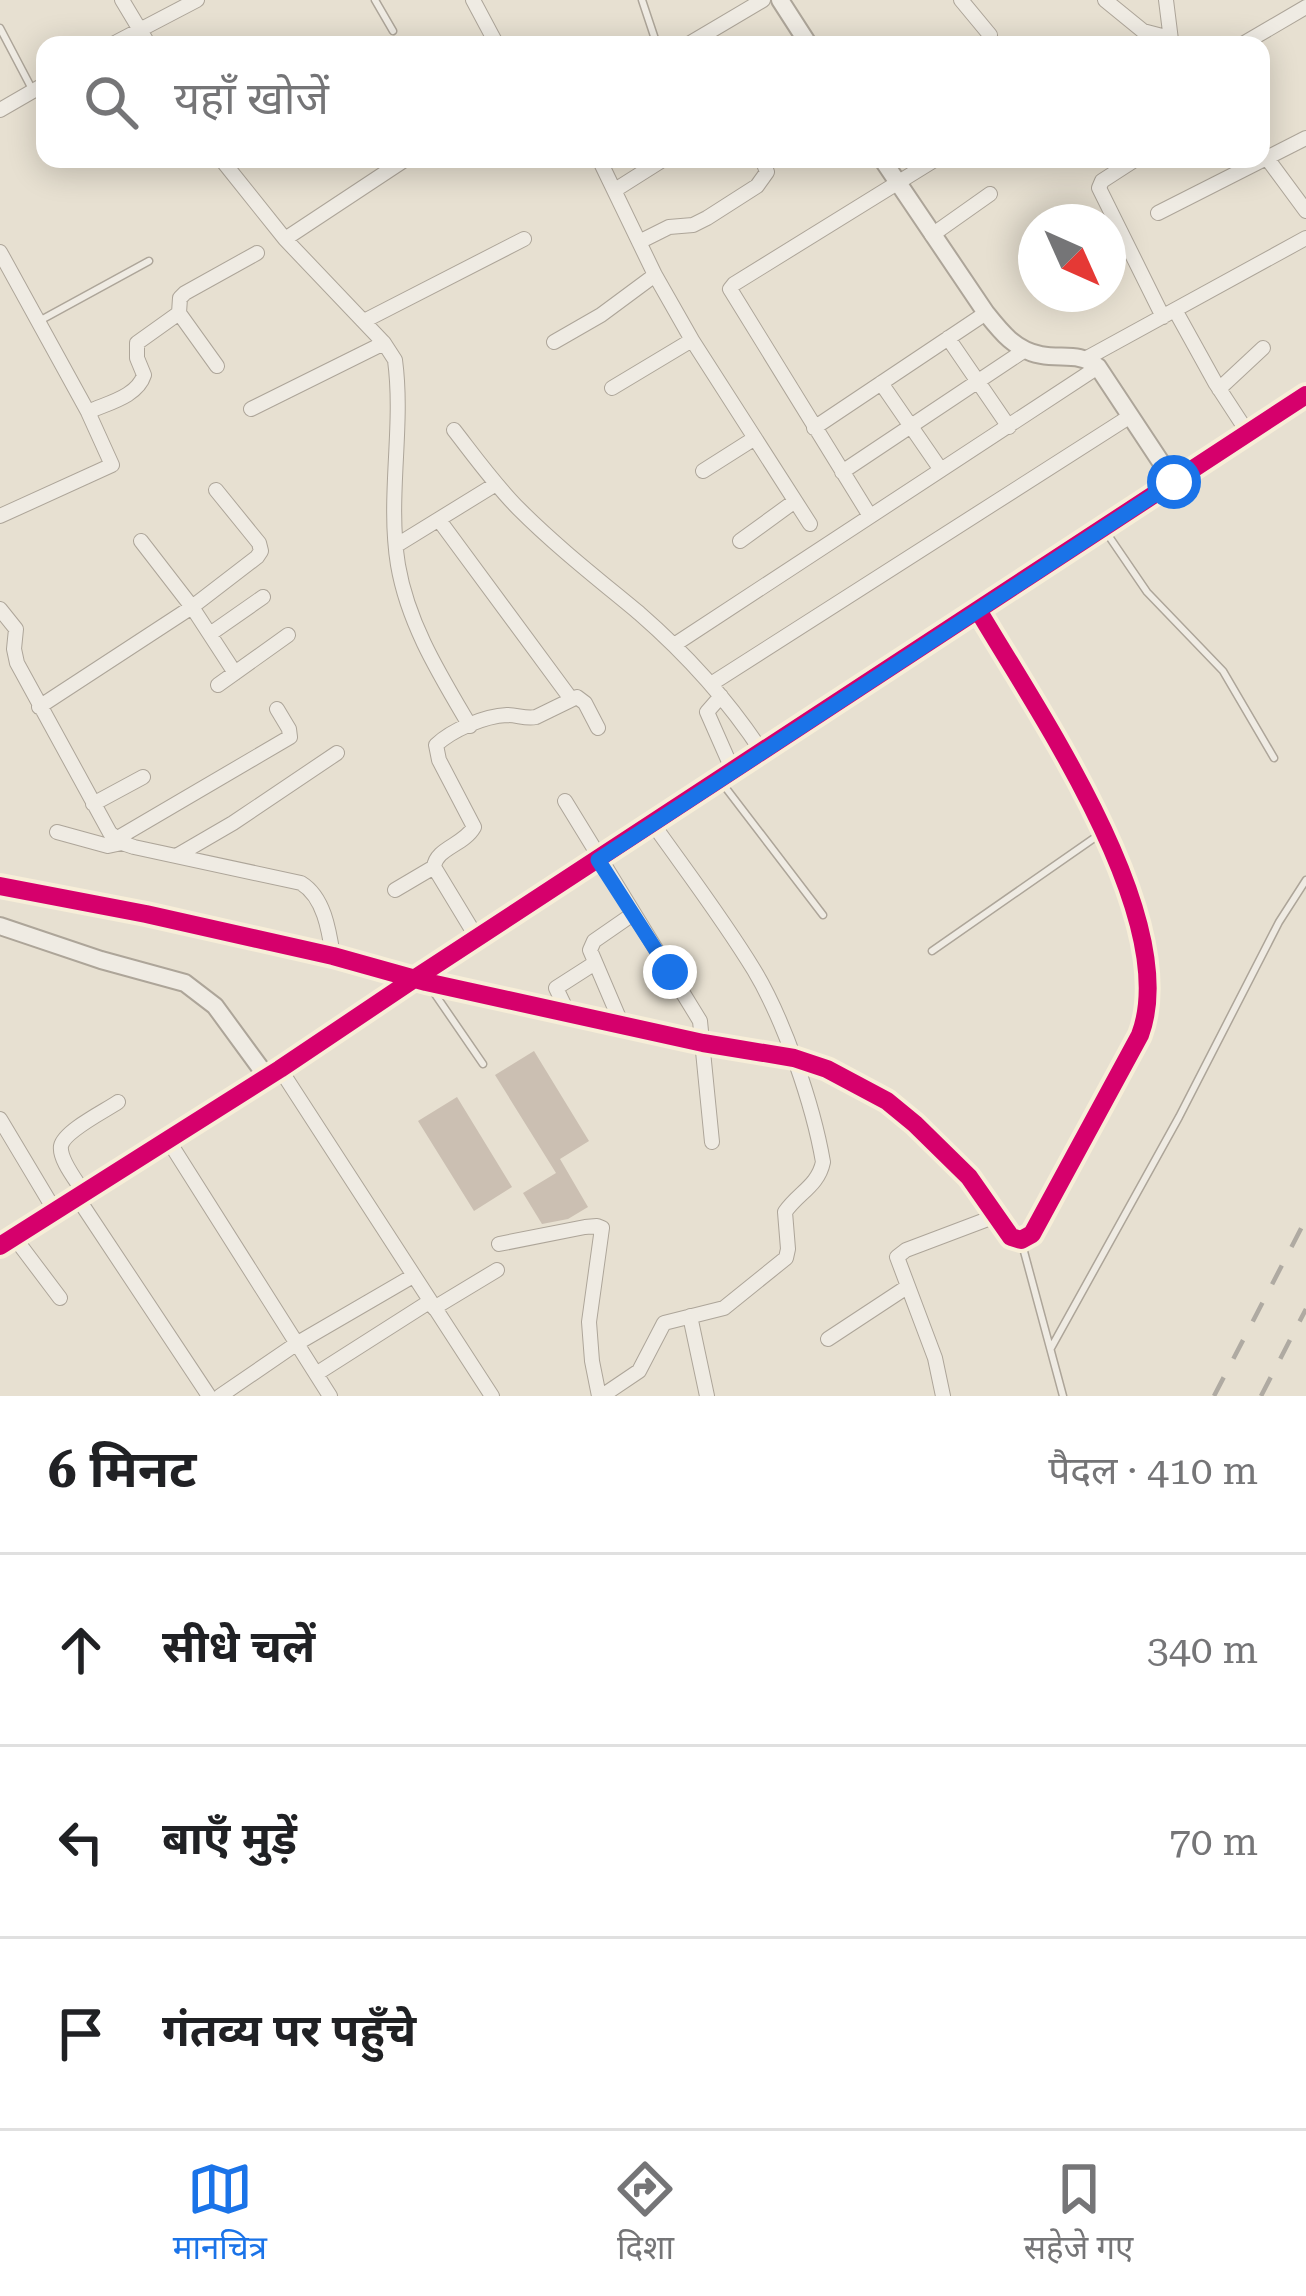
<!DOCTYPE html>
<html lang="hi">
<meta charset="utf-8">
<style>
:root{--surface:#fff;--page:#f6f6f6;--text:#202124;--muted:#757577;--line:#e0e0e0;--accent:#1a73e8}
body{margin:0;font-family:"Roboto Serif","Noto Sans Devanagari",serif;background:var(--page);color:var(--text)}
.compass{position:absolute;left:1018px;top:204px;width:108px;height:108px;border-radius:50%;background:var(--surface);box-shadow:0 6px 30px #0003;rotate:135deg}
.stop{position:absolute;width:36px;height:36px;margin:-27px;border:9px solid #1a73e8;border-radius:50%;background:#fff}
.stop.end{background:#1a73e8;border-color:#fff;box-shadow:0 3px 12px #0008}
.list{margin:0;padding:0;list-style:none}
h2{display:flex;justify-content:space-between;align-items:center;height:156px;margin:0;padding:0 48px;font-size:51px}
h2 small{font-size:39px;font-weight:400;color:var(--muted)}
.list li{display:grid;grid-template-columns:78px 1fr auto;gap:36px;align-items:center;box-sizing:border-box;height:192px;padding:0 48px;border-top:3px solid var(--line)}
.list b{display:block;font-size:45px;white-space:nowrap}
.list em{font-size:39px;font-style:normal;color:var(--muted)}
.icon{flex:none;width:66px;height:66px;fill:none;stroke:currentColor;stroke-width:2;stroke-linecap:round;stroke-linejoin:round}
.map{position:relative;flex:none;width:1306px;height:1396px;overflow:hidden}
.search{position:absolute;background:var(--surface);box-shadow:0 6px 30px #0003;left:36px;right:36px;top:36px;height:132px;display:flex;align-items:center;gap:30px;box-sizing:border-box;padding:0 42px;border-radius:24px;color:var(--muted);font-size:45px}
.sheet{height:732px;background:var(--surface)}
nav{display:flex;justify-content:space-around;align-items:center;box-sizing:border-box;height:168px;border-top:3px solid var(--line);background:var(--surface);font-size:33px;color:var(--muted)}
nav a{display:grid;justify-items:center;gap:6px}
nav .on{color:var(--accent)}
.map>svg:first-child{display:block}
</style>
<div class="map">
<svg width="1306" height="1396" viewBox="0 0 1306 1396">
<rect width="100%" height="100%" fill="#e7e0d1"/>
<path fill="#cbbfb2" d="M534,1051L589,1141L560,1159L588,1207L568,1219L542,1224L523,1193L556,1173L495,1075Z
M457,1097L512,1187L474,1211L418,1121Z"/>
<g fill="none" stroke-linecap="round" stroke-linejoin="round">
<defs>
<path id="service" d="M375,0L393,31
M642,0L657,45
M0,28L32,89
M41,320L149,261
M1106,532L1147,592L1223,671L1274,758
M722,783L823,915
M932,951L1100,834
M428,984L483,1064
M1022,1244L1063,1396
M1051,1348L1179,1117L1279,922L1306,880"/>
<path id="minor" d="M122,0L149,45
M473,0L497,45
M961,0L990,35
M1105,0L1143,31L1166,37L1177,45
M1166,0L1171,40
M111,45L197,0
M687,45L763,0
M1241,45L1306,7
M0,110L45,84
M1261,150L1306,211
M221,159L285,239L384,343L395,360C404,427 387,497 398,565C408,624 440,675 470,726
M599,159L655,275L692,340L810,524
M1136,159L1102,181L1099,188L1163,317
M615,190L664,159
M1158,213L1306,138
M932,235L990,194
M285,239L406,159
M639,242L669,227L693,225L707,218L757,186L767,172L762,159
M0,252L88,412L112,465L0,516
M1175,310L1216,384L1248,433
M179,313L217,366
M364,321L524,239
M948,338L1009,427
M554,342L601,315L655,275
M1087,358L1306,238
M881,383L941,470
M612,388L692,340
M1219,389L1263,348
M251,409L384,343
M88,412C107,403 137,397 144,375L137,358V343L179,313L180,298L185,293L257,253
M814,428L986,313
M454,430C475,457 495,485 519,509C557,547 598,579 639,613C686,654 728,700 762,752
M703,471L755,438
M842,472L1025,350
M870,516L730,289L734,284L936,159
M439,520L571,699
M141,541L192,607L235,673
M740,541L795,501
M397,545L496,484
M0,609L16,629L14,649L17,663L110,833L122,843L134,847L301,883C324,897 329,930 333,956
M210,634L263,597
M674,645L1098,367
M711,684L1129,417
M218,685L288,635
M721,696L707,712L733,771
M39,707L192,607L257,557L261,551L259,543L216,490
M565,801L700,1021L712,1142
M93,804L143,777
M57,832L108,846L122,843
M116,839L290,737L289,729L277,709
M178,855L233,823L337,753
M395,890L434,867
M477,938L434,867C436,848 464,845 474,827L439,760L436,745C452,730 484,716 507,715C518,715 525,719 536,717L577,697L585,703L598,728
M414,979L703,1043L794,1058L827,1069L887,1101L915,1124L969,1177L1011,1237L1021,1240L1032,1234L1140,1035C1183,920 1036,709 978,610
M568,1013L556,988L595,963
M622,1025L590,950L594,941L633,914
M280,1069L492,1396
M0,1119L55,1211
M168,1140L330,1396
M84,1193C77,1181 59,1160 61,1146C64,1131 105,1111 118,1102
M77,1197L209,1396
M14,1237L60,1298
M499,1244L585,1227L597,1226L602,1228L589,1322L592,1361L599,1396
M434,1308L497,1270
M690,1316L707,1396
M828,1339L907,1287
M316,1374L429,1302
M220,1396L296,1344L413,1276
M602,1396L639,1371L664,1323L724,1308L786,1258L788,1249L785,1212C798,1193 818,1186 823,1162C813,1104 784,1020 754,970C723,919 687,872 653,824
M943,1396L935,1358L897,1257L906,1250L996,1216"/>
<path id="tertiary" d="M780,0L809,45
M882,159L986,313C1001,332 1015,350 1041,355C1062,359 1080,352 1098,367L1174,482
M0,886C139,913 277,940 414,979
M0,926L101,960L185,983L215,1006L267,1077
M0,1246L280,1069L414,979L1306,395"/>
</defs>
<use href="#service" stroke="#ada599" stroke-width="9"/>
<use href="#minor" stroke="#ada599" stroke-width="16"/>
<use href="#tertiary" stroke="#ada599" stroke-width="20"/>
<use href="#service" stroke="#efebe3" stroke-width="6"/>
<use href="#minor" stroke="#efebe3" stroke-width="14"/>
<use href="#tertiary" stroke="#efebe3" stroke-width="16"/>
<path stroke="#afaaa2" stroke-width="4.5" stroke-dasharray="21 21" stroke-linecap="butt" d="M1214,1396L1306,1219
M1261,1396L1306,1309"/>
<defs>
<path id="cycleway" d="M0,886L146,914L333,956L426,982L703,1043L794,1058L827,1069L887,1101L915,1124L969,1177L1011,1237L1021,1240L1032,1234L1140,1035C1183,920 1036,709 978,610
M0,1246L280,1069L414,979L1306,395"/>
</defs>
<use href="#cycleway" stroke="#f7eed8" stroke-width="26"/>
<use href="#cycleway" stroke="#d6006c" stroke-width="18"/>
</g>
<g fill="none" stroke-linecap="round" stroke-linejoin="round">
<path stroke="#1a73e8" stroke-width="15" d="M670,972L598,860L1174,482"/>
</g>
</svg>
<svg class="compass" viewBox="-18 -18 36 36"><path d="M0-13l5 13h-10z" fill="#e53935"/><path d="M0 13l5-13h-10z" fill="#757577"/></svg>
<div class="stop" style="left:1174px;top:482px"></div>
<div class="stop end" style="left:670px;top:972px"></div>
<div class="search"><svg class="icon" aria-label="search" viewBox="0 0 24 24"><circle cx="10" cy="10" r="6"/><path d="M15 15l6 6"/></svg>यहाँ खोजें</div>
</div>
<section class="sheet">
<h2>6 मिनट<small>पैदल · 410 m</small></h2>
<ul class="list">
<li><svg class="icon" aria-label="ahead" viewBox="0 0 24 24"><path d="M12 20V5M6 11l6-6 6 6"/></svg><div><b>सीधे चलें</b></div><em>340 m</em></li>
<li><svg class="icon" aria-label="left" viewBox="0 0 24 24"><path d="M17 20v-9H6M10 6l-5 5 5 5"/></svg><div><b>बाएँ मुड़ें</b></div><em>70 m</em></li>
<li><svg class="icon" aria-label="arrive" viewBox="0 0 24 24"><path d="M6 21V4h12l-3 4 3 4H6"/></svg><div><b>गंतव्य पर पहुँचे</b></div></li>
</ul>
</section>
<nav>
<a class="on"><svg class="icon" aria-label="map" viewBox="0 0 24 24"><path d="M3 6l6-2 6 2 6-2v14l-6 2-6-2-6 2zM9 4v14M15 6v14"/></svg>मानचित्र</a>
<a><svg class="icon" aria-label="directions" viewBox="0 0 24 24"><path d="M12 3l9 9-9 9-9-9zM9 14v-3h6M13 9l2 2-2 2"/></svg>दिशा</a>
<a><svg class="icon" aria-label="saved" viewBox="0 0 24 24"><path d="M7 4h10v16l-5-4-5 4z"/></svg>सहेजे गए</a>
</nav>
